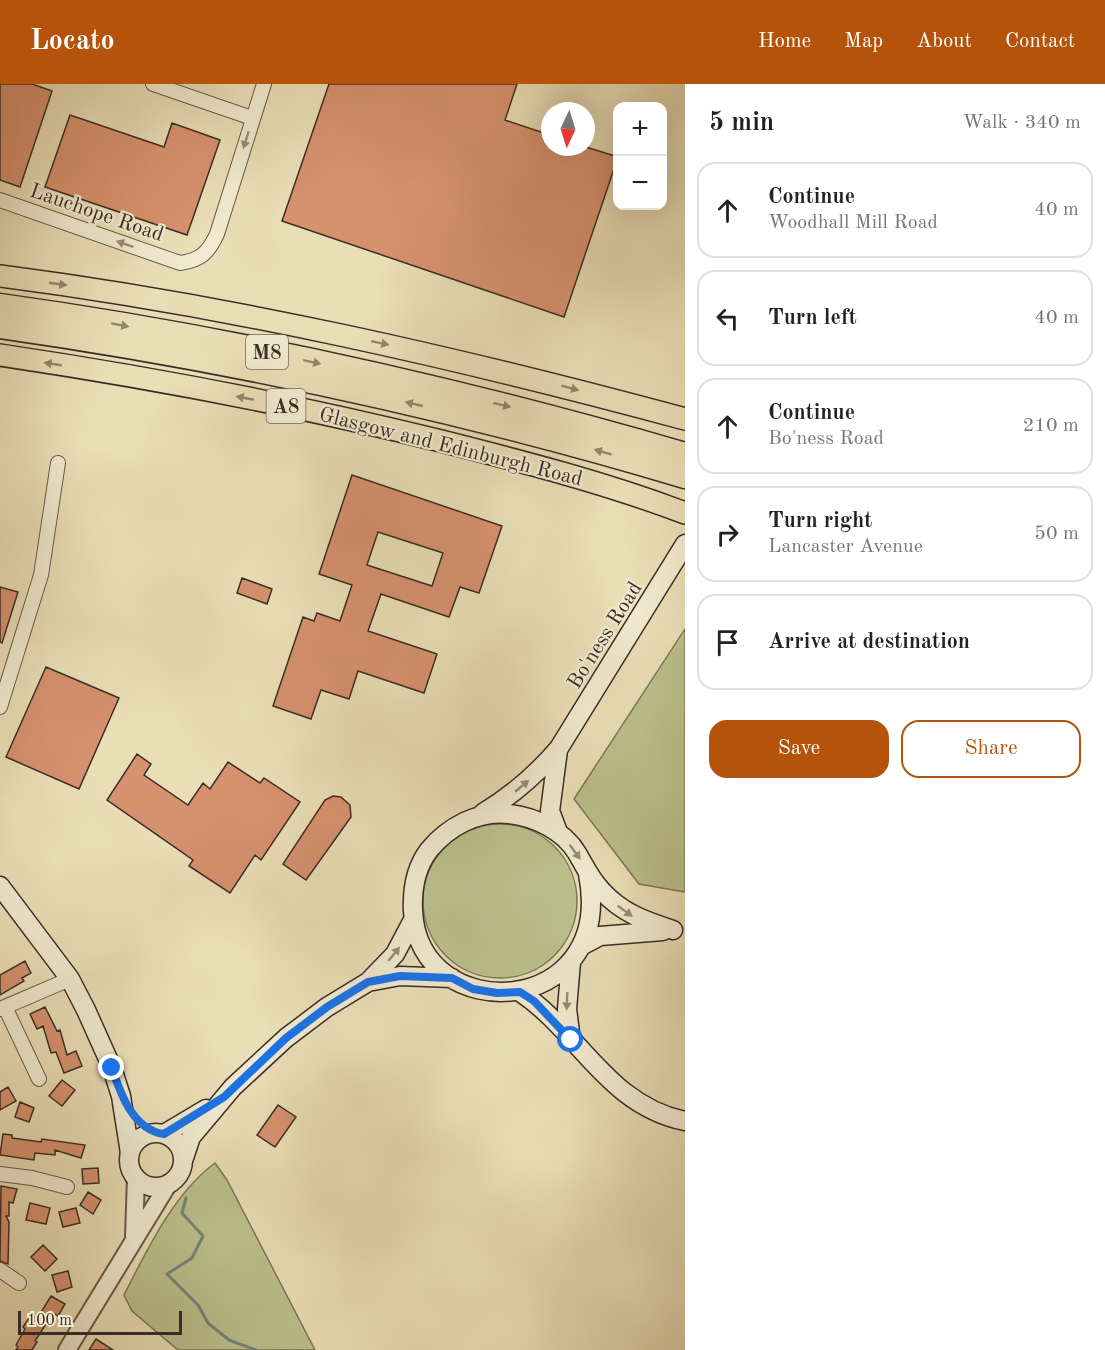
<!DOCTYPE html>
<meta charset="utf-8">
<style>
:root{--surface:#fff;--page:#f6f6f6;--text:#222;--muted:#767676;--line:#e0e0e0;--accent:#b45309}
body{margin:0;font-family:"Old Standard TT",serif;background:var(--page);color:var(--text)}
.controls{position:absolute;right:18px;top:18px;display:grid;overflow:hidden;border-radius:12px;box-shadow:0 6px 24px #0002}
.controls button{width:54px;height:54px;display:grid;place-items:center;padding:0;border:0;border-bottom:2px solid var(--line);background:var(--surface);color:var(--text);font:30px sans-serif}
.compass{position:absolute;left:541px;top:18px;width:54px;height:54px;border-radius:50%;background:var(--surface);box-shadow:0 6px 24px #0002;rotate:184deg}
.scale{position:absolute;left:18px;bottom:15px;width:164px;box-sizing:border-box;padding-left:6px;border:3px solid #3b2d25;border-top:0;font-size:16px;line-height:21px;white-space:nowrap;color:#3b2d25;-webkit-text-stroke:4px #f1ead0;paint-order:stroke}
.stop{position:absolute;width:18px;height:18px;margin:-14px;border:4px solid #1a73e8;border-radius:50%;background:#fff}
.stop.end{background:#1a73e8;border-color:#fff;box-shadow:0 2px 6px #0008}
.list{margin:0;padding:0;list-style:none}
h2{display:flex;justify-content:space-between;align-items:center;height:78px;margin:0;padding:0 24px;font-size:26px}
h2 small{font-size:20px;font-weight:400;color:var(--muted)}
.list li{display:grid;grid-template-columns:39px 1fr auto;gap:18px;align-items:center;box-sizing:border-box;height:96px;margin:0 12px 12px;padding:0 12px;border:2px solid var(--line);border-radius:18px}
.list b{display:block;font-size:22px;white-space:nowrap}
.list p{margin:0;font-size:20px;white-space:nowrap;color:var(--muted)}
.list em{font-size:20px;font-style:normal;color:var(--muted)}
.actions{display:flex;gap:12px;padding:18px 24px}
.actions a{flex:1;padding:14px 0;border:2px solid var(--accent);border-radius:18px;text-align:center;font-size:21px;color:var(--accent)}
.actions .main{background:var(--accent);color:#fff}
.icon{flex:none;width:33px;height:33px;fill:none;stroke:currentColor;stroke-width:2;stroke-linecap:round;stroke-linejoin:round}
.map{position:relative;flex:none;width:685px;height:1266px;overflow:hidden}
header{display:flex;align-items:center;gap:36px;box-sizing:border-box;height:84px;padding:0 30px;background:var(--accent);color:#fff}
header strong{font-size:28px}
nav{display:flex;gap:33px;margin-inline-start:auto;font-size:21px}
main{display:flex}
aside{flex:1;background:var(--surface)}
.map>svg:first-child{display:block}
</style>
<header>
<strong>Locato</strong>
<nav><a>Home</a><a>Map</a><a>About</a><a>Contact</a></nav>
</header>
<main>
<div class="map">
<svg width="685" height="1266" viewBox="0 0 685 1266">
<rect width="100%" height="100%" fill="#eadeb7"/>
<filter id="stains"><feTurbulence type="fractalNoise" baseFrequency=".00333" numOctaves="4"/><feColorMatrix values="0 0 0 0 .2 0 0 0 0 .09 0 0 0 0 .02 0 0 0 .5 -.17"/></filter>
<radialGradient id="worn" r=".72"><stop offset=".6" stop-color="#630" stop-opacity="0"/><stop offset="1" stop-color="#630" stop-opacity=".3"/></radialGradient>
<path fill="#bbc08c" stroke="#7b7658" stroke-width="1.5" d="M685,545V808L639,800L574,715Z
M423 817a77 77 0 1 1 154 0a77 77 0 1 1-154 0Z
M215,1079L227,1096L315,1266H178L132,1227L124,1211C147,1166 174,1109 215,1079Z"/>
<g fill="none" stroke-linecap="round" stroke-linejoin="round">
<path stroke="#75827d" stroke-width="3" d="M186,1114L182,1129L203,1152L192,1174L167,1190L198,1221L208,1239L229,1256L256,1266"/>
</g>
<path fill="#d6916e" stroke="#3b2d25" stroke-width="1.5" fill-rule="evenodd" d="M0,0H32L52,7L20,103L0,96Z
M329,0H517L505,36L550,51V63H586L618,73L564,233L282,137Z
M70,31L164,63L172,39L220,56L187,151L45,103Z
M352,391L502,442L479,509L460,503L449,533L381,510L368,547L437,570L424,609L358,587L349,615L321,606L311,635L273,622L303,533L314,537L317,529L340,537L352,501L319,490ZM378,448L443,469L432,502L367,481Z
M242,494L272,505L267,520L237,509Z
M0,503L18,508L2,559L0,558Z
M46,583L119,614L79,705L6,673Z
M137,670L151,680L144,691L188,721L203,699L210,705L228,678L260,699L264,694L300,718L261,776L255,771L230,809L189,782L193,776L107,716Z
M333,712L341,713L350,721L351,733L306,796L283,780L325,716Z
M25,877L31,889L22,894L24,897L0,911V891Z
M45,923L57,947L60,946L67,971L76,967L82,982L64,989L56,968L51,969L43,942L37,945L30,930Z
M62,996L75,1006L62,1022L49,1012Z
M8,1003L16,1017L0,1026V1008Z
M20,1018L34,1024L29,1038L15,1033Z
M278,1021L296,1033L275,1063L257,1051Z
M3,1050L12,1051V1054L41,1058L42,1055L85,1061L81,1074L55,1066V1071L35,1069L34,1076L0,1071Z
M98,1084L99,1099L83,1100L82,1085Z
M1,1102L17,1105L13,1119L9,1118V1132H6L9,1138L8,1180L0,1177Z
M88,1108L101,1116L93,1130L80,1121Z
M30,1119L50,1124L46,1140L26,1136Z
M76,1124L80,1139L63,1143L59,1128Z
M43,1161L57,1175L45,1187L31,1173Z
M68,1187L72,1203L57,1208L52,1191Z
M51,1212L65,1220L58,1232L53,1229L35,1257L37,1258L32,1266H16L18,1263L16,1261L25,1245L23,1243L31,1231L37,1235Z
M96,1255L113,1266H89Z"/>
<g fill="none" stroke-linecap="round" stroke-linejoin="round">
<defs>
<path id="minor" d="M153,0L252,34
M0,116L180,179C201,176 208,169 217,150L264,0
M0,623L41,491L58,379
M5,923L39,995
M0,925L70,895
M0,1090L32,1094L67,1103
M0,1186L19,1199"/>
<path id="tertiary" d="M134,1153L136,1093
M67,1266L169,1099"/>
<path id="secondary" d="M483,729C513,711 536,691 559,664L685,460
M558,748L550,727L558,666
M588,790C617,935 419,945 413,827C412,806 416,783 429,766C448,743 478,726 509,730C535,733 563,746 577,769C585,783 591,796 602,807C622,829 645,837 673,846
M0,802L70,895L86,926L112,984L121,1012L130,1069
M583,861L600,852L663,847
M571,878L567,925L571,956
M368,898L400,892L452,894
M520,908C579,947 607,1021 685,1037
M129 1076a27 27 0 1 1 54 0a27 27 0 1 1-54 0Z
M164,1050L206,1025
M183,1077L191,1053L233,1003L286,954L327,923L368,898L395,870L413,836"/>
<path id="trunk" d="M0,192C232,222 459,274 685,335
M0,271C148,293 296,321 441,357C524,378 606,399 685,429"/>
<path id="motorway" d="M0,222C232,254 461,306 685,371
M0,242C231,275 461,325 685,392"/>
</defs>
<use href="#minor" stroke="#67594a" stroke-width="16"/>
<use href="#tertiary" stroke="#67594a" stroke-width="20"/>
<use href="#secondary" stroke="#3b2d25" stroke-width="21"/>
<use href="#trunk" stroke="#3b2d25" stroke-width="24"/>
<use href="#motorway" stroke="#3b2d25" stroke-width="27"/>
<use href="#minor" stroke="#f1ead0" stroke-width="14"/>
<use href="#tertiary" stroke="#f1ead0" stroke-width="16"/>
<use href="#secondary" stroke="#f1ead0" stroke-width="18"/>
<use href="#trunk" stroke="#eadeb7" stroke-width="21"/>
<use href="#motorway" stroke="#eadeb7" stroke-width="24"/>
</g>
<defs><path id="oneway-solid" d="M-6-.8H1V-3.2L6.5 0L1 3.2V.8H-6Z" transform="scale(1.5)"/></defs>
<g fill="#968c7a">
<use href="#oneway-solid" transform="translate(246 56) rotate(107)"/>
<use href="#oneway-solid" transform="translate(125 160) rotate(-161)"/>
<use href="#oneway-solid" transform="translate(522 702) rotate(-40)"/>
<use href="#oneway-solid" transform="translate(575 768) rotate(54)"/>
<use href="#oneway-solid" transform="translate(625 827) rotate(36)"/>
<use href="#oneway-solid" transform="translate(394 870) rotate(-51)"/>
<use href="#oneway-solid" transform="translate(567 917) rotate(92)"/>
</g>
<g fill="#92866e">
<use href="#oneway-solid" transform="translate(58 200) rotate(8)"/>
<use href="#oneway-solid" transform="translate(120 241) rotate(10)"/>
<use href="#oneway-solid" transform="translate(380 259) rotate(12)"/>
<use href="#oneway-solid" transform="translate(312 278) rotate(12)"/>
<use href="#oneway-solid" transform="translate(53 280) rotate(-171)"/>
<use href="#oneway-solid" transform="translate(570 304) rotate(15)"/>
<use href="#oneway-solid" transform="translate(245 314) rotate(-169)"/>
<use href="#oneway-solid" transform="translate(414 320) rotate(-167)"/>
<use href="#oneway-solid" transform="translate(502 321) rotate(14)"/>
<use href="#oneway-solid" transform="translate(603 368) rotate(-164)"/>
</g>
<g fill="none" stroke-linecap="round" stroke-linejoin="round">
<path stroke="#1a73e8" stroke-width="8" d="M112,984C120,1009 133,1046 164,1050L224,1013L286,954L327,923L368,898L400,892L452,894L473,905L497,909L520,908L534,917L571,956"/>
</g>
<g text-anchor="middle" stroke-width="4.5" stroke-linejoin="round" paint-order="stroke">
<g fill="#f1ead0" stroke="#726658" stroke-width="1.5">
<rect x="246" y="251" width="42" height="34" rx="4.5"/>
<rect x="266.5" y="305" width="39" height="34" rx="4.5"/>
</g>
<g font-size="20" font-weight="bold" fill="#3b2d25">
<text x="267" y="275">M8</text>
<text x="286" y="329">A8</text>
</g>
<g font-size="21" fill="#3b2d25" stroke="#f1ead0">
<text transform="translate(97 128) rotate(19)" y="7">Lauchope Road</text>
<text transform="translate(451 362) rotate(14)" y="7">Glasgow and Edinburgh Road</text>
<text transform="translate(604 551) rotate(-58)" y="7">Bo'ness Road</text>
</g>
</g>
<rect width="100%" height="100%" filter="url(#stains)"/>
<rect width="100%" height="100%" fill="url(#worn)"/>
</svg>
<div class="controls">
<button>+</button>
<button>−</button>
</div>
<svg class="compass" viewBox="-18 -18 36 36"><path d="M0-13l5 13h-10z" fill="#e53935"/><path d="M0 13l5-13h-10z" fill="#767676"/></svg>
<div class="scale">100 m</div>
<div class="stop" style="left:571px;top:956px"></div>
<div class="stop end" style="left:112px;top:984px"></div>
</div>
<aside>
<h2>5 min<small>Walk · 340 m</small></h2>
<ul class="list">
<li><svg class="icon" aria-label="ahead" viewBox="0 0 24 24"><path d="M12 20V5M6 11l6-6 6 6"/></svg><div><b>Continue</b><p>Woodhall Mill Road</p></div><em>40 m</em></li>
<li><svg class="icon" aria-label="left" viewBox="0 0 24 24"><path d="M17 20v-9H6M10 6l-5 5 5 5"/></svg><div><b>Turn left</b></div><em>40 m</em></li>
<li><svg class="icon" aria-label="ahead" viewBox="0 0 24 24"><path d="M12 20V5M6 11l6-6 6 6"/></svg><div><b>Continue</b><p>Bo'ness Road</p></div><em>210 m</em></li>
<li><svg class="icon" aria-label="right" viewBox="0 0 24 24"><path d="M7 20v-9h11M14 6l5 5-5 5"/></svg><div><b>Turn right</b><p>Lancaster Avenue</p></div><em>50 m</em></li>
<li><svg class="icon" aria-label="arrive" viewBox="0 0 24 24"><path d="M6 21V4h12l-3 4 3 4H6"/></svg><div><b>Arrive at destination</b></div></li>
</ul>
<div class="actions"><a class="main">Save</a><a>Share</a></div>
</aside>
</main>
